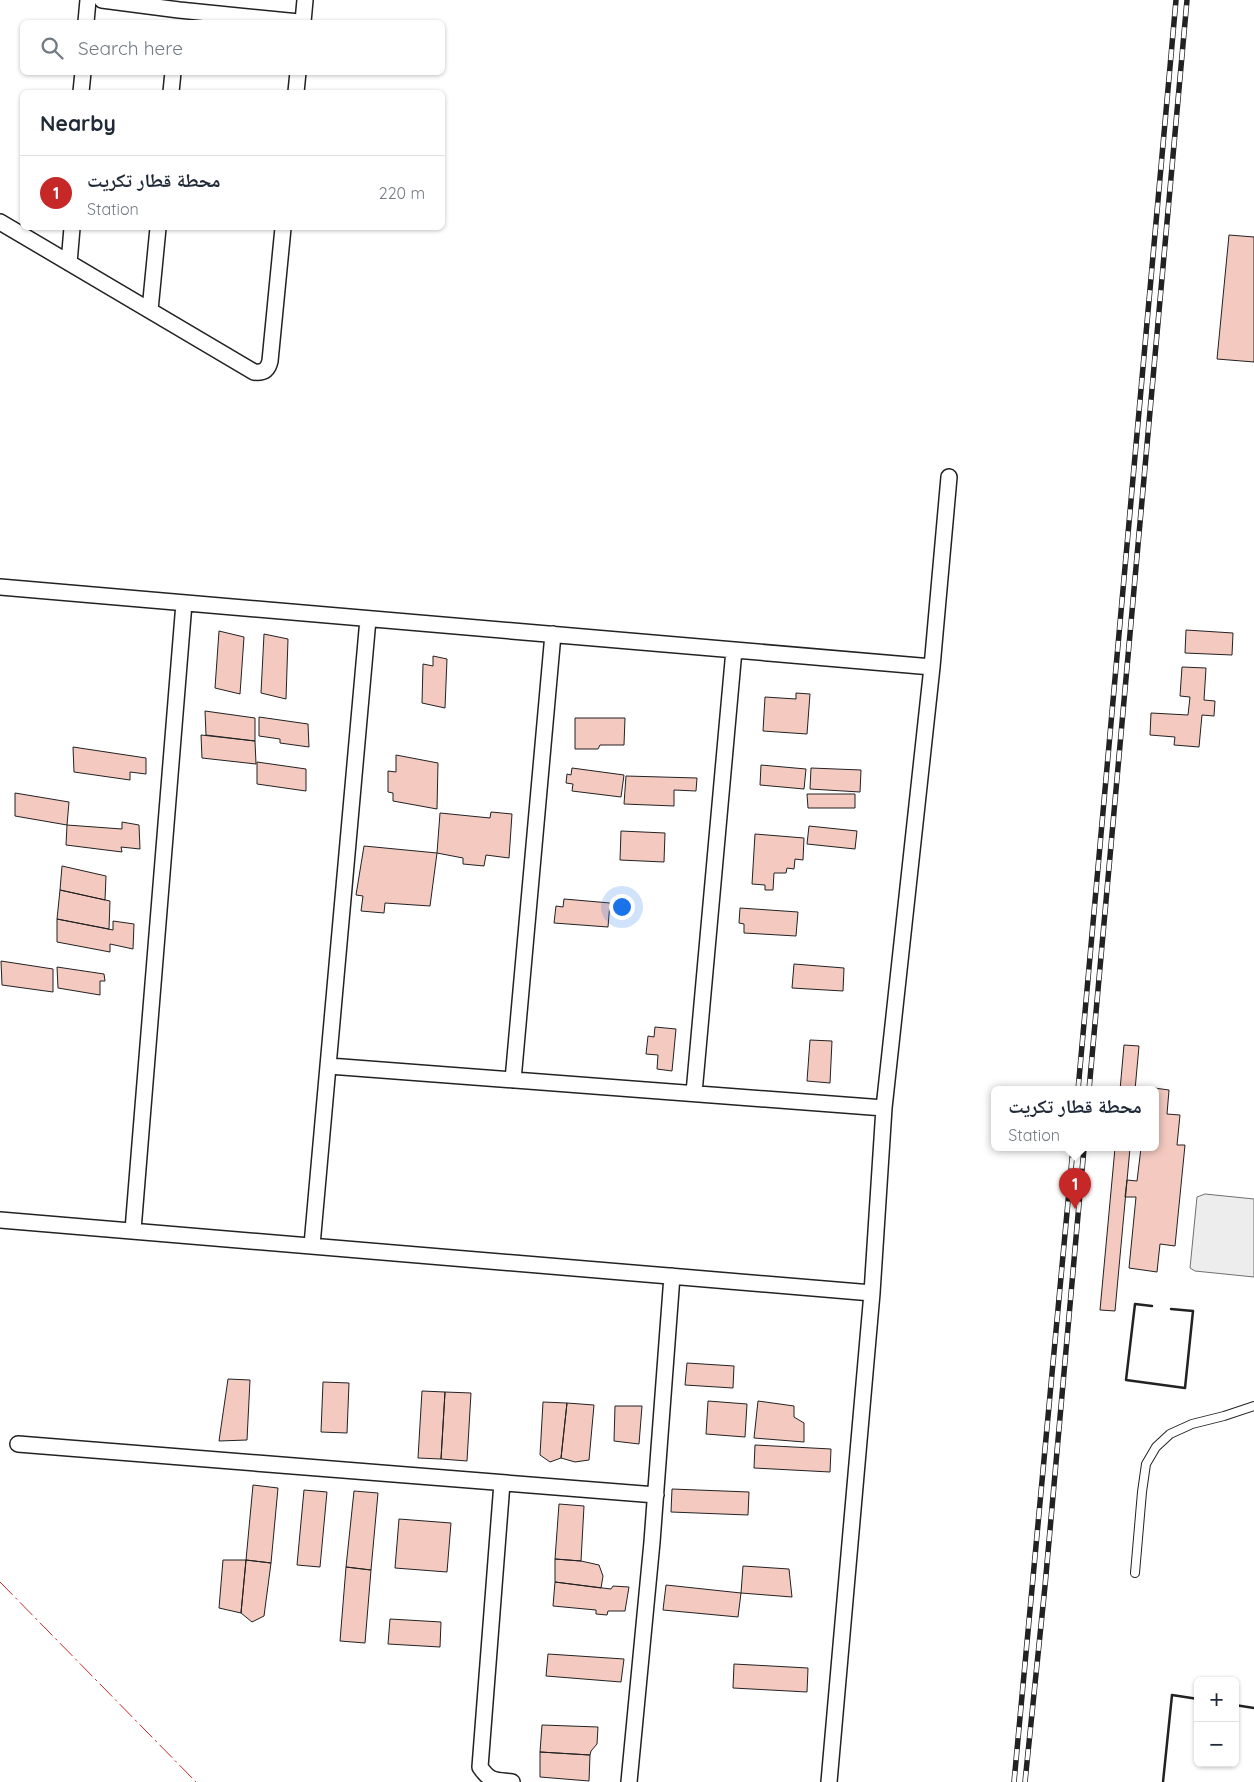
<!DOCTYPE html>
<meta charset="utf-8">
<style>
:root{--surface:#fff;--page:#f6f6f7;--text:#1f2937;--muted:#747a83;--line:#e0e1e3;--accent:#c62828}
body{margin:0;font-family:Quicksand,"Noto Naskh Arabic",sans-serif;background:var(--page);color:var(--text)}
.controls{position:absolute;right:15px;bottom:15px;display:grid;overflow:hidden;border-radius:8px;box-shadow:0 1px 4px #0004}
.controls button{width:45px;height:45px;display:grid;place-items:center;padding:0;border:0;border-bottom:1px solid var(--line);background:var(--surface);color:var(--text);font:25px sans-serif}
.you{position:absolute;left:621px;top:906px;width:18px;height:18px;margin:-12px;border:4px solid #fff;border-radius:50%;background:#1a73e8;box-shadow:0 0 0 8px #1a73e833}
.badge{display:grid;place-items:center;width:32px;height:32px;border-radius:50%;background:var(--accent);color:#fff;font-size:16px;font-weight:700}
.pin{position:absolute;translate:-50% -41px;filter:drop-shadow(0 1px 2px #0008)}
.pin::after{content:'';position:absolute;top:26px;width:18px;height:15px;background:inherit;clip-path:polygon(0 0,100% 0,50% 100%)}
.popup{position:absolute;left:991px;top:1086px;width:168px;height:65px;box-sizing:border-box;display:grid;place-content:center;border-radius:8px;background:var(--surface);filter:drop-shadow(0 1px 4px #0005);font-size:16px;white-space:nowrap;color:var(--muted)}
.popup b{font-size:19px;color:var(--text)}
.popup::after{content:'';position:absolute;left:50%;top:100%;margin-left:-10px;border:10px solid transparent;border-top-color:var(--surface)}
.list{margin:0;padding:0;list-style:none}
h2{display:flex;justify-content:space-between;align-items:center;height:65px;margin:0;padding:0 20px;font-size:21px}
h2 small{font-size:16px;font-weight:400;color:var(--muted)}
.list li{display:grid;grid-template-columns:32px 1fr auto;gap:15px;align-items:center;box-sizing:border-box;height:75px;padding:0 20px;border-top:1px solid var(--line)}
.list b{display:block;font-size:19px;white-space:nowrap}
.list p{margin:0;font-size:16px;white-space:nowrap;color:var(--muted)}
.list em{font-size:16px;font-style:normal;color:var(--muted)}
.icon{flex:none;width:28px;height:28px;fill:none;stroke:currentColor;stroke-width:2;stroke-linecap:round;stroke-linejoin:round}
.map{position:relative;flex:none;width:1254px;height:1782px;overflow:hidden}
.search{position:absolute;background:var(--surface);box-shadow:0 1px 4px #0004;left:20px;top:20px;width:425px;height:55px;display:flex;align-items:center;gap:12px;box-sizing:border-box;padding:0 18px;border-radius:8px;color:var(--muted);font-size:19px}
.panel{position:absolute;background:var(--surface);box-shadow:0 1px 4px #0004;left:20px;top:90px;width:425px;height:140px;border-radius:8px}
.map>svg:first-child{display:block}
</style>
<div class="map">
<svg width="1254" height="1782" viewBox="0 0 1254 1782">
<rect width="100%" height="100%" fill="#fff"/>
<path fill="#ededed" stroke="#6f6f6f" d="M1205,1194L1254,1199V1277L1195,1271L1190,1268L1197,1197Z"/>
<path fill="#f3c9c0" stroke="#222" d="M1229,235L1254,237V362L1217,359Z
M1186,630L1233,633L1232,655L1185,653Z
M219,631L244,637L240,694L215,688Z
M264,634L288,639L286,699L261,693Z
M433,656L447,659L445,708L422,703L423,664L433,666Z
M1182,667L1206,668L1204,700L1215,701L1214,716L1202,715L1199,747L1174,745L1175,737L1150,735L1151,713L1188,715L1190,697L1180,696Z
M796,693L810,694L807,734L763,731L765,697L796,699Z
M205,711L255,718V741L206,735Z
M259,717L308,724L309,747L280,743V739L259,736Z
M575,718H625L624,745H600L598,749H575Z
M201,735L255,741L256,764L202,758Z
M73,747L146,758V774L130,772V780L74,772Z
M396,755L438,763L437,809L393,801V793L388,792V771L396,772Z
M257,762L306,769V791L257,784Z
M761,765L806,769L804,789L760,785Z
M572,768L624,775L621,797L572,791L573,784L566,783L567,774L571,775Z
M811,768L861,770L860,792L810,789Z
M626,776L697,778L696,791L674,790V806L624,804Z
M15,793L69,802L67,825L15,816Z
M807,794H855V808H808Z
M491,812L512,814L509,858L486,855L484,866L463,864V858L437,853L440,813L490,818Z
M122,822L139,825L140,849L121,847L122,852L66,845L67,825L122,829Z
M809,826L857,831L855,849L807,844Z
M621,831L665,833L664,862L620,860Z
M755,834L804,838L803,860L795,859L794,869L787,868L786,873H774L773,890H765V885L752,884Z
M364,846L437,853L430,906L385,903L384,913L361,911L363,896L356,895Z
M62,866L106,876L105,900L60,890Z
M60,890L110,901L109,929L57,919Z
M564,899L610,903L608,927L554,923L556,906L563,907Z
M740,908L798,912L796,936L744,933V924L739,923Z
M57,919L113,930V921L134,924L133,949L110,944V952L57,942Z
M1,961L53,969V992L2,985Z
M794,964L844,968L843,991L792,988Z
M57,967L104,974L105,981H100V995L58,988Z
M655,1027L676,1029L672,1071L657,1069L658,1055L646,1054L648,1036L654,1037Z
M810,1040L832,1041L830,1083L807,1081Z
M1124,1045L1139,1046L1135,1090H1120Z
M1147,1087L1169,1090L1167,1114L1180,1115L1177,1145H1185L1175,1246L1160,1244L1157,1272L1129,1268L1136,1197H1125L1127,1180L1137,1181L1141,1148H1155V1090H1146Z
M1115,1148H1130L1115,1311L1100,1310Z
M687,1363L734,1366L733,1388L685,1385Z
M228,1379L250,1380L247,1440L219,1441Z
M323,1382L349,1383L347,1433L321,1432Z
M422,1391L445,1392L441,1459L418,1458Z
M445,1392L471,1393L467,1461L441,1459Z
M708,1401L747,1404L745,1437L706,1434Z
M758,1401L794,1406V1417L804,1423V1442L754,1438Z
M543,1402L567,1403L561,1458L550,1462L540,1455Z
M567,1403L594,1405L589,1460L575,1462L561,1458Z
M615,1406H642L639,1444L614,1441Z
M755,1445L831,1449L830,1472L754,1468Z
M253,1485L278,1488L271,1563L246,1560Z
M672,1489L749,1492L748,1515L671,1512Z
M304,1490L327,1492L320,1567L297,1565Z
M354,1491L378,1493L371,1570L346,1567Z
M559,1504L584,1506L581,1561L555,1559Z
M399,1519L451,1523L447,1572L395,1568Z
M555,1559L581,1561L599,1565L603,1576L601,1588L555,1582Z
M223,1560H246L241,1613L219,1608Z
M246,1560L271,1563L264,1616L252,1622L241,1613Z
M743,1566L789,1569L792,1597L741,1593Z
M346,1567L371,1570L365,1643L340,1641Z
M555,1582L611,1589L613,1586L629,1587L625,1611H608L607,1615L596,1614V1610L553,1606Z
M666,1585L741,1593L738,1617L663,1610Z
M390,1619L441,1622L440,1647L388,1644Z
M548,1654L624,1659L621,1682L546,1676Z
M734,1664L808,1668L807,1692L733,1688Z
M542,1725L598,1727L597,1744L591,1751L590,1755L540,1752Z
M540,1752L590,1755L589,1781L540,1777Z"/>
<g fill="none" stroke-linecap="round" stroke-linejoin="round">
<defs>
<path id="service" d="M1135,1573L1142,1492L1146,1464L1156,1447L1170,1434L1192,1424L1224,1416L1254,1406"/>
<path id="minor" d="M102,0L179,10L299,22
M86,22L88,0
M303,22L305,0
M81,92L83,72
M171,92L173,72
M296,92L298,72
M0,222L254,372C263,373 268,370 270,361L283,228
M69,263L72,228
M150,310L158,228
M0,587L932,667
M329,1066L884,1108
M513,1080L553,634
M694,1093L734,650
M0,1220L872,1293
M133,1230L184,603
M312,1245L368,619
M18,1444L656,1495
M502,1483L480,1767C490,1782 495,1780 512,1782
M629,1782L652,1542L672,1276
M829,1782L872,1293L884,1108L932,667L949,477"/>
</defs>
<use href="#service" stroke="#222" stroke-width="10"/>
<use href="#minor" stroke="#222" stroke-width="18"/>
<use href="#service" stroke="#fff" stroke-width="8"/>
<use href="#minor" stroke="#fff" stroke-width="15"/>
<defs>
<path id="rail" d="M1078,1090L1176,0
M1089,1090L1187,0
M1014,1782L1073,1148
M1025,1782L1045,1586L1084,1148"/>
</defs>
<use href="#rail" stroke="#222" stroke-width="5.5"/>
<use href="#rail" stroke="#fff" stroke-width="4" stroke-dasharray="11" stroke-linecap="butt"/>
<path stroke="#222" stroke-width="2.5" d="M1152,1306L1135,1304L1126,1380L1185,1388L1193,1311L1171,1309
M1235,1705L1254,1708
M1163,1782L1172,1695L1198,1699"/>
<path stroke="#c62828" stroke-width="1" stroke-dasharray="18 4 2.5 4" stroke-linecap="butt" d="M0,1582L196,1782"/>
</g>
</svg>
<div class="controls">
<button>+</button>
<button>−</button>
</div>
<div class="you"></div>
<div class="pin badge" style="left:1075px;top:1209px">1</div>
<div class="popup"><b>محطة قطار تكريت</b>Station</div>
<div class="search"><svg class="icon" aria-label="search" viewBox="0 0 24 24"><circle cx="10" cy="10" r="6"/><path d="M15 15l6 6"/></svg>Search here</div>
<section class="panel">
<h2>Nearby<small></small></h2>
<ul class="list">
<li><span class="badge">1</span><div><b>محطة قطار تكريت</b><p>Station</p></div><em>220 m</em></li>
</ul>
</section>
</div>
